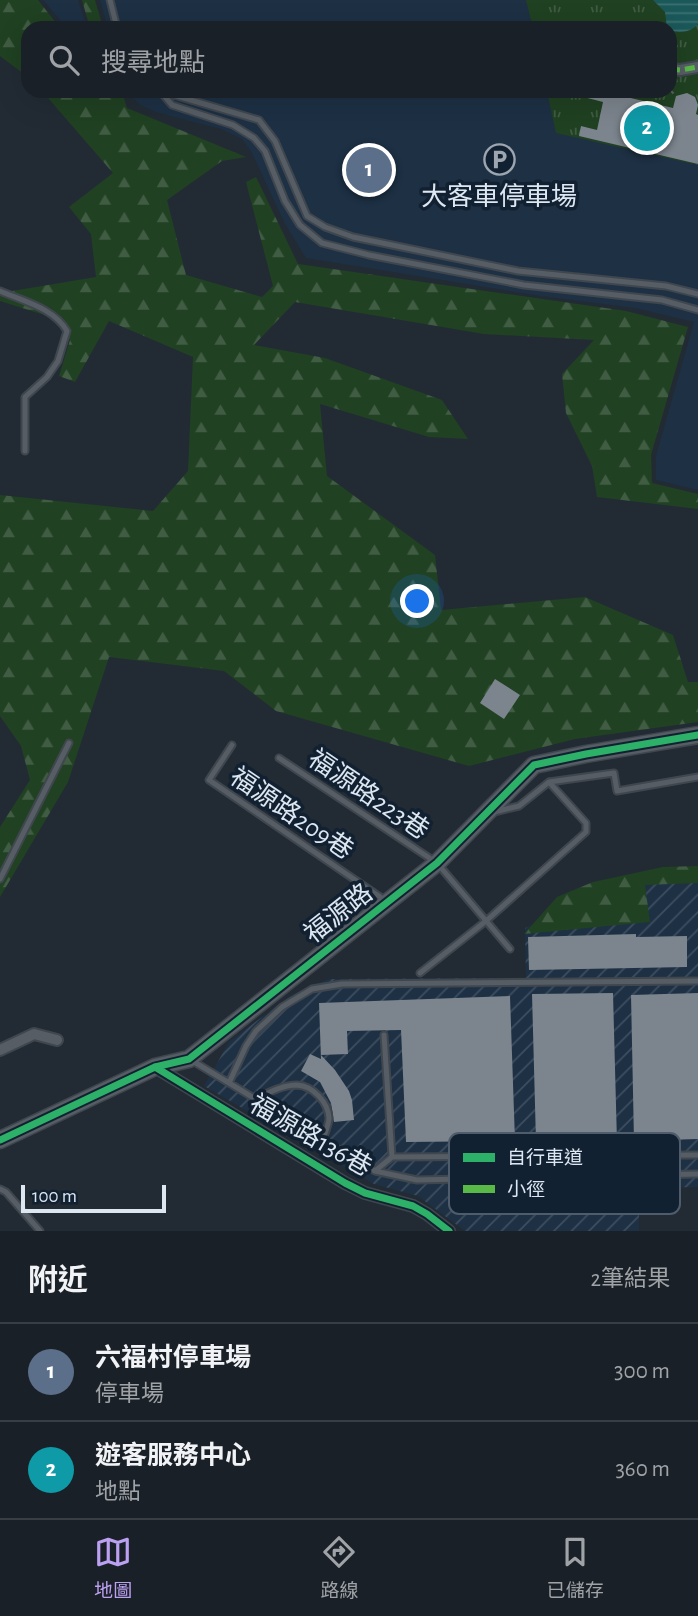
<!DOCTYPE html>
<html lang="zh-TW">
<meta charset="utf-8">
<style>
:root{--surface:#1a2027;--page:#272d33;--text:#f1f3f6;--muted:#9fa3a7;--line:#383e44;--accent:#bca0f2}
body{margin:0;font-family:"Alegreya Sans","Noto Sans TC",sans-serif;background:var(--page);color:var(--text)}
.scale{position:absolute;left:21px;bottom:18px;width:145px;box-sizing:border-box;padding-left:7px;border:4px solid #dde7f2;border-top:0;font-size:19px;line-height:24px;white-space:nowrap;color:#dde7f2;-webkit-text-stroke:5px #122131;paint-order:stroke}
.you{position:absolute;left:418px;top:602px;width:24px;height:24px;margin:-18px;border:5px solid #fff;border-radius:50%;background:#1a73e8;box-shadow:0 0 0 10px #1a73e833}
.badge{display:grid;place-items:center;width:46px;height:46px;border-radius:50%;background:var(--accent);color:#fff;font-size:23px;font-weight:700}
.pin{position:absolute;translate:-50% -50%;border:4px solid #fff;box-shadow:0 2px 7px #0006}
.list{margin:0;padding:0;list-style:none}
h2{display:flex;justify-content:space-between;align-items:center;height:91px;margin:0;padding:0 28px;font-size:30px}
h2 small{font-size:23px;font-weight:400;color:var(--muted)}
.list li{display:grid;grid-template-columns:46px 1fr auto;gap:21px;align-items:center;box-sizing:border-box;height:98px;padding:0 28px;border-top:2px solid var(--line)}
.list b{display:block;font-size:26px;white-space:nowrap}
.list p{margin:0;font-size:23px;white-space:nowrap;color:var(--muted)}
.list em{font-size:23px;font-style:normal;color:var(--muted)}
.icon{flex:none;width:38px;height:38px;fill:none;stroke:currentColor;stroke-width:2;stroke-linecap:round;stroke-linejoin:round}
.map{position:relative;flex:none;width:698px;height:1231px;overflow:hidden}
.search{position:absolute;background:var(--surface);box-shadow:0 7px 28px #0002;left:21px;right:21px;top:21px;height:77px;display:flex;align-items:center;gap:18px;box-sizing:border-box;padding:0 24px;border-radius:21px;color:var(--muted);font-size:26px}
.sheet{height:287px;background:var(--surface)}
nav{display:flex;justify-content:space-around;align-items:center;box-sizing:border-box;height:98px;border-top:2px solid var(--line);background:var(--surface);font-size:19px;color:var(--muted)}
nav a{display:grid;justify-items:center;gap:4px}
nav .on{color:var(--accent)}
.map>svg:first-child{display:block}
</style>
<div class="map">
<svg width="698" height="1231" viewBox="0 0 698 1231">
<defs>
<pattern id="industrial-furrows" width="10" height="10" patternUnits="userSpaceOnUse" patternTransform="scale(1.75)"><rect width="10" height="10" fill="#1d3044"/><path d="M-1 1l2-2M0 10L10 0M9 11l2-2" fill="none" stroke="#3d4e5f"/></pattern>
<pattern id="forest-firs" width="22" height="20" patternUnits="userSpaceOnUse" patternTransform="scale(1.75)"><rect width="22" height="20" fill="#204122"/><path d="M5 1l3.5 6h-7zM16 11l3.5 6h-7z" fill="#405c43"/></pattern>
<pattern id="park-tufts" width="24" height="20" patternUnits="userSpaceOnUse" patternTransform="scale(1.75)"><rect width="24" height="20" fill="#204122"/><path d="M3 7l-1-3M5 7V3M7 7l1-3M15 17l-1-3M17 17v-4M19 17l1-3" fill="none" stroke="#405c43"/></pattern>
<pattern id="water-rules" width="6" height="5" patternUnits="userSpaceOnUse" patternTransform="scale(1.75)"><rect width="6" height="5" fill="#1b5859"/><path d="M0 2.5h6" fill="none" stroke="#3c7071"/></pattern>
</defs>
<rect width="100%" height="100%" fill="#222b34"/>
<path fill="#1d3044" d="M43,0H78L87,28H67Z
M100,0H698V490L656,480V456L694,322L635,308L541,296L306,258L285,224L251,151L242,139L221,129L156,112L140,105L126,91H670V28H108Z"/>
<path fill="url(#industrial-furrows)" d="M698,874V1187L639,1188V1231H465L418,1196L374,1184L204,1086L229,1042L291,995L329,979L526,978L525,928L640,878Z"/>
<path fill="url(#forest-firs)" d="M0,0H38L60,28H28V77L0,56Z
M82,0H95L103,28H90Z
M42,91H122L127,108L246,157L222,161L167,200L186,275L262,297L273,286L246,182L256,177L298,264L626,311L688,327L651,455L652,483L698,494V509L597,497L592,466L566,413L562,374L594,340L484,334L295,302L254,345L325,358L442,400L468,439L429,437L320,404L327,476L435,555L441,610L585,597L673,635L688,682H698V722L575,739L469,766L276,711L224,671L109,657L68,782L0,897V827L30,780L21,746L0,716V495L153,511L188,471L193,357L109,321L75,382L59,376L70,340L57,319L0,301V293L96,277L91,234L69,207L113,173Z
M698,866V883L645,885L650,922L524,934L557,897L593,882L663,867Z"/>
<path fill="url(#park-tufts)" d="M526,0H698V165L556,133L547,91H670V28H533Z"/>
<path fill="url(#water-rules)" d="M653,0H698V24C692,32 679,34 670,30V28H667L665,12Z"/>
<path fill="#7c848d" d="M573,91H601L673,108L676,96L687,93L695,97L698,105L696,114L698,115V164L579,136L581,126L597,130L603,102L572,94Z
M495,679L520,695L504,719L480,703Z
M636,934V937L687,936V967L529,970L528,937Z
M613,993L617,1142H536L532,994Z
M698,993V1139L634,1141L631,995Z
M510,996L515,1141L406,1142L401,1030L347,1031L348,1054L321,1055L335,1070L349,1091L352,1100L354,1120L334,1122L331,1103L320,1082L301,1071L310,1054L321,1059L319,1003Z"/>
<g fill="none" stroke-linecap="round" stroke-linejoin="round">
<defs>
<path id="lane" d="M110,0L117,28
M160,91L172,105L233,125L254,138L265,151L285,201L300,225L322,243L369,255L524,285L662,300L698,310
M160,91L259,120L275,141L307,216L325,227L353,237L518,271L666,286L698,294
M0,291C23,301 54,308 67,331L58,361L47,377L25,397V451
M232,745L209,780L386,901
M279,758L437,863L510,949
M549,782L614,773L617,791L698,777
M0,879L69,743
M420,973L486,921L586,832V823L549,782L519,806L494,812
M384,1035L392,1157L698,1155
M191,1060L375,1171L417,1180L698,1174
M229,1083L246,1046L256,1031L282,1007L312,989L342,984L698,981
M255,1099C268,1093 282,1085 297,1085C313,1086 328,1102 329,1118C329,1124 325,1133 323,1139
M375,1171L392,1157
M0,1189L6,1192L40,1231"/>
<path id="street" d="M670,69L680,70L698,67
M0,1050L34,1034L57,1040
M155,1067L345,1183L365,1193L413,1206L427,1214L449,1231"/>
<path id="secondary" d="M0,1140L155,1067L189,1059L437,863L534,765L586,754L698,735"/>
</defs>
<use href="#lane" stroke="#3f464e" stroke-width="9"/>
<use href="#street" stroke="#3f464e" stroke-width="14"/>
<use href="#secondary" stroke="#3f464e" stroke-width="19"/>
<path stroke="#595f65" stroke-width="2" stroke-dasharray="5 3.5" stroke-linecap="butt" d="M670,90L676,96"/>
<use href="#lane" stroke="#565d64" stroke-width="5"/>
<use href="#street" stroke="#565d64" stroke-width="10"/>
<use href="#secondary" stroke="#565d64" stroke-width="16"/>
<path stroke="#58b947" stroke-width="5" stroke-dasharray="10 5" stroke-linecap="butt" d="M670,69L680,70L698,67"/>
<defs>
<path id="cycleway" d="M155,1067L345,1183L365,1193L413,1206L427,1214L449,1231
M0,1140L155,1067L189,1059L437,863L534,765L586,754L698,735"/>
</defs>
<use href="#cycleway" stroke="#122131" stroke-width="11"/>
<use href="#cycleway" stroke="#2db169" stroke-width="7"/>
</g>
<defs>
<symbol id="parking-ring" viewBox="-11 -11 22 22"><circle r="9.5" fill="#122131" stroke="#9ca5b0" stroke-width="1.5"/><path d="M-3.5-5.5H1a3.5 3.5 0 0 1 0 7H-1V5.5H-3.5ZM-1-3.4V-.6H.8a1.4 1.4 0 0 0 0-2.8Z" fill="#9ca5b0"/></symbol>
</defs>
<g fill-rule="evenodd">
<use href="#parking-ring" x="482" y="142" width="35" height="35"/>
</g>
<g text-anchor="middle" stroke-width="7" stroke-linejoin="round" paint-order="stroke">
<g font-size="26" fill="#dde7f2" stroke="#122131">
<text x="499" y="205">大客車停車場</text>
</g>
<g font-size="26" fill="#dde7f2" stroke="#122131">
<text transform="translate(369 794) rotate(34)" y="9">福源路223巷</text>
<text transform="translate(292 813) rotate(34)" y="9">福源路209巷</text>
<text transform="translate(338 913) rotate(-38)" y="9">福源路</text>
<text transform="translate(311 1135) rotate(30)" y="9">福源路136巷</text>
</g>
</g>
<rect x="449" y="1133" width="231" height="81" rx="10" fill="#122131" stroke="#4f5c6b" stroke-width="2"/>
<rect x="463" y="1153" width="32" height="9" fill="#2db169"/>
<rect x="463" y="1185" width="32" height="8" fill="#58b947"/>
<g font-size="19" fill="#dde7f2">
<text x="507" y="1164">自行車道</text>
<text x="507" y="1196">小徑</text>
</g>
</svg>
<div class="scale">100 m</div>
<div class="you"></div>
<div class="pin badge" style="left:369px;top:170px;background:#5c6f8a">1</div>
<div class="pin badge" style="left:647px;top:128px;background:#0f9aa8">2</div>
<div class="search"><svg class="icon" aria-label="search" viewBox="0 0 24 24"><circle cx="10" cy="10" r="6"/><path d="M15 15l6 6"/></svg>搜尋地點</div>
</div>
<section class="sheet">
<h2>附近<small>2筆結果</small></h2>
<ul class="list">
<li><span class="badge" style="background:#5c6f8a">1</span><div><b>六福村停車場</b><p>停車場</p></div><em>300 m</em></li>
<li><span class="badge" style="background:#0f9aa8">2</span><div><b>遊客服務中心</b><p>地點</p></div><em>360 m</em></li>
</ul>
</section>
<nav>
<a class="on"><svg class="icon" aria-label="map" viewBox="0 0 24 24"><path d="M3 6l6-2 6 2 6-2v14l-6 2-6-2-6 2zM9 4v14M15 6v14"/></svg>地圖</a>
<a><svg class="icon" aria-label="directions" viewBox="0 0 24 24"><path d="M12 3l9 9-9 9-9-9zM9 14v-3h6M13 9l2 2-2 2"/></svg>路線</a>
<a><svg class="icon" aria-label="saved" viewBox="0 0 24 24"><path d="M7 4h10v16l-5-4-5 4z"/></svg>已儲存</a>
</nav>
